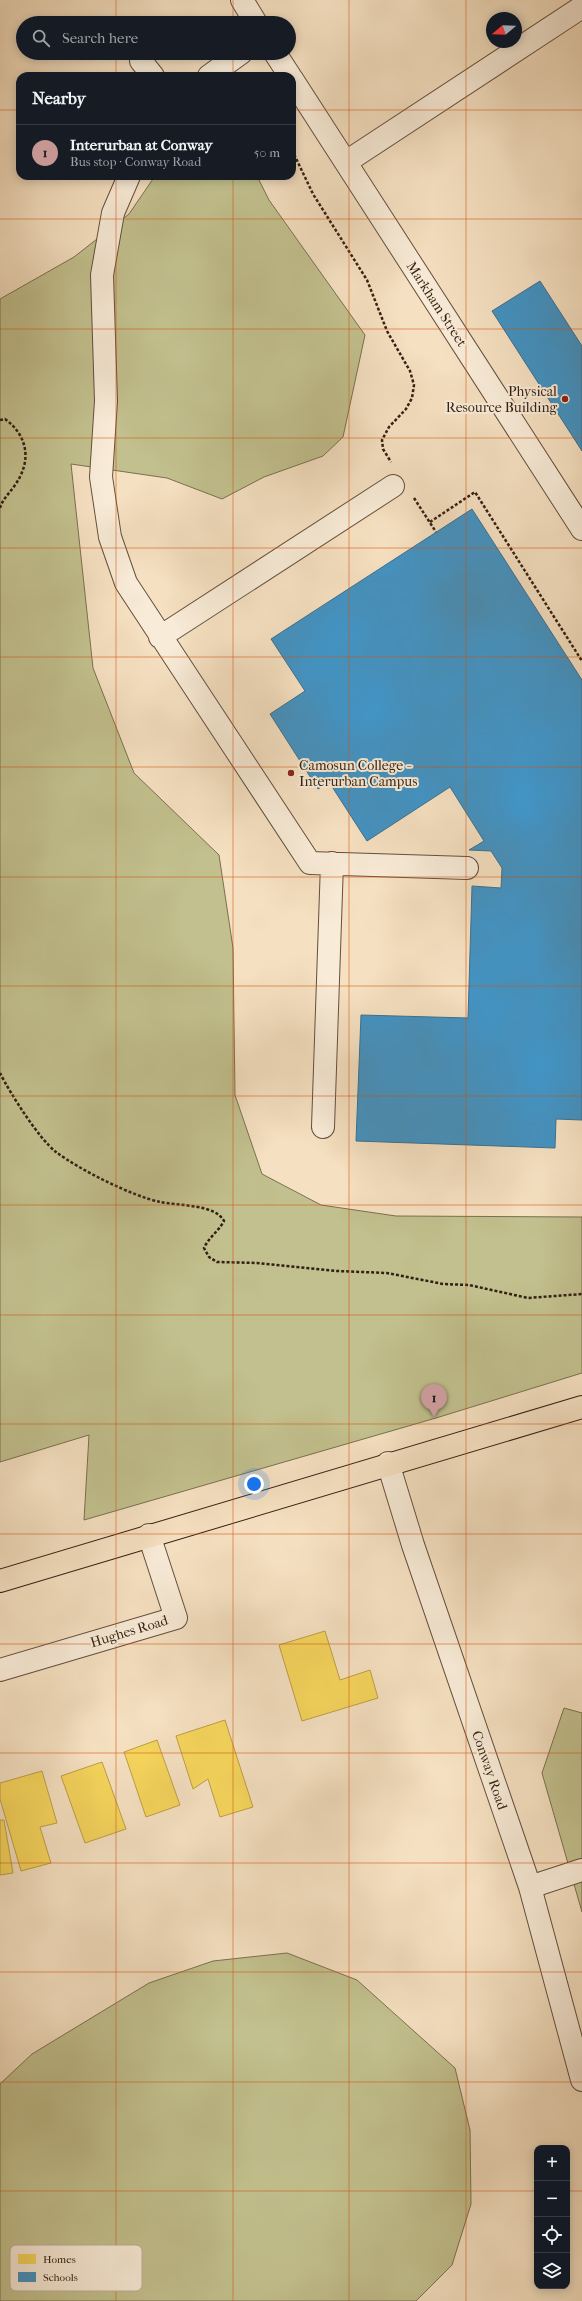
<!DOCTYPE html>
<meta charset="utf-8">
<style>
:root{--surface:#171b24;--page:#20242c;--text:#f1f3f6;--muted:#9ea1a6;--line:#363941;--accent:#c59692}
body{margin:0;font-family:"IM FELL French Canon",serif;background:var(--page);color:var(--text)}
.controls{position:absolute;right:12px;bottom:12px;display:grid;overflow:hidden;border-radius:8px;box-shadow:0 2px 10px #0003}
.controls button{width:36px;height:36px;display:grid;place-items:center;padding:0;border:0;border-bottom:1px solid var(--line);background:var(--surface);color:var(--text);font:20px sans-serif}
.compass{position:absolute;left:486px;top:12px;width:36px;height:36px;border-radius:50%;background:var(--surface);box-shadow:0 2px 10px #0003;rotate:251deg}
.you{position:absolute;left:254px;top:1484px;width:14px;height:14px;margin:-10px;border:3px solid #fff;border-radius:50%;background:#1a73e8;box-shadow:0 0 0 6px #1a73e833}
.badge{display:grid;place-items:center;width:26px;height:26px;border-radius:50%;background:var(--accent);color:#111;font-size:13px;font-weight:700}
.pin{position:absolute;translate:-50% -33px;filter:drop-shadow(0 1px 2px #0008)}
.pin::after{content:'';position:absolute;top:21px;width:14px;height:12px;background:inherit;clip-path:polygon(0 0,100% 0,50% 100%)}
.list{margin:0;padding:0;list-style:none}
h2{display:flex;justify-content:space-between;align-items:center;height:52px;margin:0;padding:0 16px;font-size:17px}
h2 small{font-size:13px;font-weight:400;color:var(--muted)}
.list li{display:grid;grid-template-columns:26px 1fr auto;gap:12px;align-items:center;box-sizing:border-box;height:56px;padding:0 16px;border-top:1px solid var(--line)}
.list b{display:block;font-size:15px;white-space:nowrap}
.list p{margin:0;font-size:13px;white-space:nowrap;color:var(--muted)}
.list em{font-size:13px;font-style:normal;color:var(--muted)}
.icon{flex:none;width:22px;height:22px;fill:none;stroke:currentColor;stroke-width:2;stroke-linecap:round;stroke-linejoin:round}
.map{position:relative;flex:none;width:582px;height:2301px;overflow:hidden}
.search{position:absolute;background:var(--surface);box-shadow:0 2px 10px #0003;left:16px;top:16px;width:280px;height:44px;display:flex;align-items:center;gap:10px;box-sizing:border-box;padding:0 14px;border-radius:22px;color:var(--muted);font-size:15px}
.panel{position:absolute;background:var(--surface);box-shadow:0 2px 10px #0003;left:16px;top:72px;width:280px;height:108px;border-radius:12px}
.map>svg:first-child{display:block}
</style>
<div class="map">
<svg width="582" height="2301" viewBox="0 0 582 2301">
<rect width="100%" height="100%" fill="#f5e0c1"/>
<filter id="stains"><feTurbulence type="fractalNoise" baseFrequency=".005" numOctaves="4"/><feColorMatrix values="0 0 0 0 .2 0 0 0 0 .09 0 0 0 0 .02 0 0 0 .5 -.17"/></filter>
<radialGradient id="worn" r=".72"><stop offset=".6" stop-color="#630" stop-opacity="0"/><stop offset="1" stop-color="#630" stop-opacity=".3"/></radialGradient>
<path fill="#c2c08e" stroke="#7a7050" d="M155,176H257L269,200L365,335L343,437L323,456L264,477L222,499L167,478L71,464L93,668L134,773L219,855L233,948L235,1095L262,1174L321,1205L396,1216L582,1217V1373L436,1418L84,1520L89,1435L0,1462V299L74,257L129,214Z
M564,1708L582,1713V1912L542,1773Z
M287,1953L357,1980L455,2068L470,2130L471,2204L452,2265L416,2301H0V2084L32,2054L149,1983L213,1961Z"/>
<path fill="#f6d55c" stroke="#bc9e46" d="M325,1631L340,1680L370,1670L378,1698L302,1721L279,1645Z
M225,1720L253,1807L220,1817L208,1779L193,1789L176,1736Z
M157,1740L180,1805L146,1817L124,1752Z
M102,1762L126,1829L85,1843L61,1776Z
M42,1771L57,1823L40,1827L51,1863L21,1871L0,1799V1783Z
M0,1820H4L13,1873L0,1875Z"/>
<path fill="#4393c3" stroke="#3e708e" d="M540,281L582,346V451L492,311Z
M472,509L582,680V1120L556,1119L555,1148L356,1141L361,1015L468,1018L472,886L501,888L502,868L491,851L469,850L484,841L450,787L367,841L329,782L318,789L270,714L305,691L271,639Z"/>
<g fill="none" stroke-linecap="round" stroke-linejoin="round">
<defs>
<path id="minor" d="M242,0L256,23
M275,53L290,76
M141,61L153,76
M209,76L241,53
M292,79L582,529
M346,162L582,7
M129,176L113,213L102,275L106,401L101,477L110,537L126,583L310,863L467,868
M160,637L393,486
M323,1127L332,863
M388,1463L413,1545L530,1887L582,2080
M0,1670L176,1618L149,1535
M530,1887L582,1870"/>
<path id="major" d="M0,1581L582,1407"/>
</defs>
<use href="#minor" stroke="#644f3e" stroke-width="24"/>
<use href="#major" stroke="#331f13" stroke-width="24"/>
<path stroke="#331f13" stroke-width="2.5" stroke-dasharray="3 2" stroke-linecap="butt" d="M292,150L313,194L367,280L387,331L410,371L414,385L412,398L406,409L389,427L382,440L383,449L391,462
M0,420L5,419C28,436 32,461 15,485C10,493 3,498 0,508
M414,498L436,532
M430,522L475,492L582,661
M0,1073C10,1093 39,1139 56,1152C80,1170 132,1196 160,1202C179,1206 215,1204 224,1221C218,1232 209,1237 204,1248L209,1257L217,1262L257,1263L337,1271L387,1273L443,1284L469,1285L528,1298L582,1294"/>
<use href="#minor" stroke="#f8ebd7" stroke-width="22"/>
<use href="#major" stroke="#f5e0c1" stroke-width="22"/>
</g>
<path fill="none" stroke="#d6530d" stroke-width="1" stroke-opacity="0.55" d="M116,0V23M233,0V23M349,0V2301M466,0V2301M116,53V76M233,53V76M0,110H20M292,110H582M116,176V2301M233,176V2301M0,219H582M0,329H582M0,438H582M0,548H582M0,657H582M0,767H582M0,877H582M0,986H582M0,1096H582M0,1205H582M0,1315H582M0,1424H582M0,1534H582M0,1644H582M0,1753H582M0,1863H582M0,1972H582M0,2082H582M0,2191H537M567,2191H582"/>
<g fill="#8f2418" stroke="#f8ebd7" stroke-width="1.5">
<circle cx="565" cy="399" r="4"/>
<circle cx="291" cy="773" r="4"/>
</g>
<g text-anchor="middle" stroke-width="4" stroke-linejoin="round" paint-order="stroke">
<g font-size="14" fill="#331f13" stroke="#f8ebd7">
<text transform="translate(437 304) rotate(57)" y="5">Markham Street</text>
<text transform="translate(129 1631) rotate(-17)" y="5">Hughes Road</text>
<text transform="translate(490 1770) rotate(71)" y="5">Conway Road</text>
</g>
<g font-size="14" fill="#331f13" stroke="#f8ebd7" text-anchor="end">
<text x="557" y="396">Physical<tspan x="557" dy="16">Resource Building</tspan></text>
<text x="299" y="770" text-anchor="start">Camosun College -<tspan x="299" dy="16">Interurban Campus</tspan></text>
</g>
</g>
<rect x="10" y="2245" width="132" height="46" rx="6" fill="#f8ebd7" stroke="#bdae9c" stroke-width="1"/>
<rect x="18" y="2254" width="18" height="10" fill="#f6d55c"/>
<rect x="18" y="2272" width="18" height="10" fill="#4393c3"/>
<g font-size="11" fill="#331f13">
<text x="43" y="2263">Homes</text>
<text x="43" y="2281">Schools</text>
</g>
<rect width="100%" height="100%" filter="url(#stains)"/>
<rect width="100%" height="100%" fill="url(#worn)"/>
</svg>
<div class="controls">
<button>+</button>
<button>−</button>
<button><svg class="icon" aria-label="locate" viewBox="0 0 24 24"><circle cx="12" cy="12" r="6"/><path d="M12 2v4M12 18v4M2 12h4M18 12h4"/></svg></button>
<button><svg class="icon" aria-label="layers" viewBox="0 0 24 24"><path d="M12 4l9 5-9 5-9-5zM3 14l9 5 9-5"/></svg></button>
</div>
<svg class="compass" viewBox="-18 -18 36 36"><path d="M0-13l5 13h-10z" fill="#e53935"/><path d="M0 13l5-13h-10z" fill="#9ea1a6"/></svg>
<div class="you"></div>
<div class="pin badge" style="left:434px;top:1417px">1</div>
<div class="search"><svg class="icon" aria-label="search" viewBox="0 0 24 24"><circle cx="10" cy="10" r="6"/><path d="M15 15l6 6"/></svg>Search here</div>
<section class="panel">
<h2>Nearby<small></small></h2>
<ul class="list">
<li><span class="badge">1</span><div><b>Interurban at Conway</b><p>Bus stop · Conway Road</p></div><em>50 m</em></li>
</ul>
</section>
</div>
